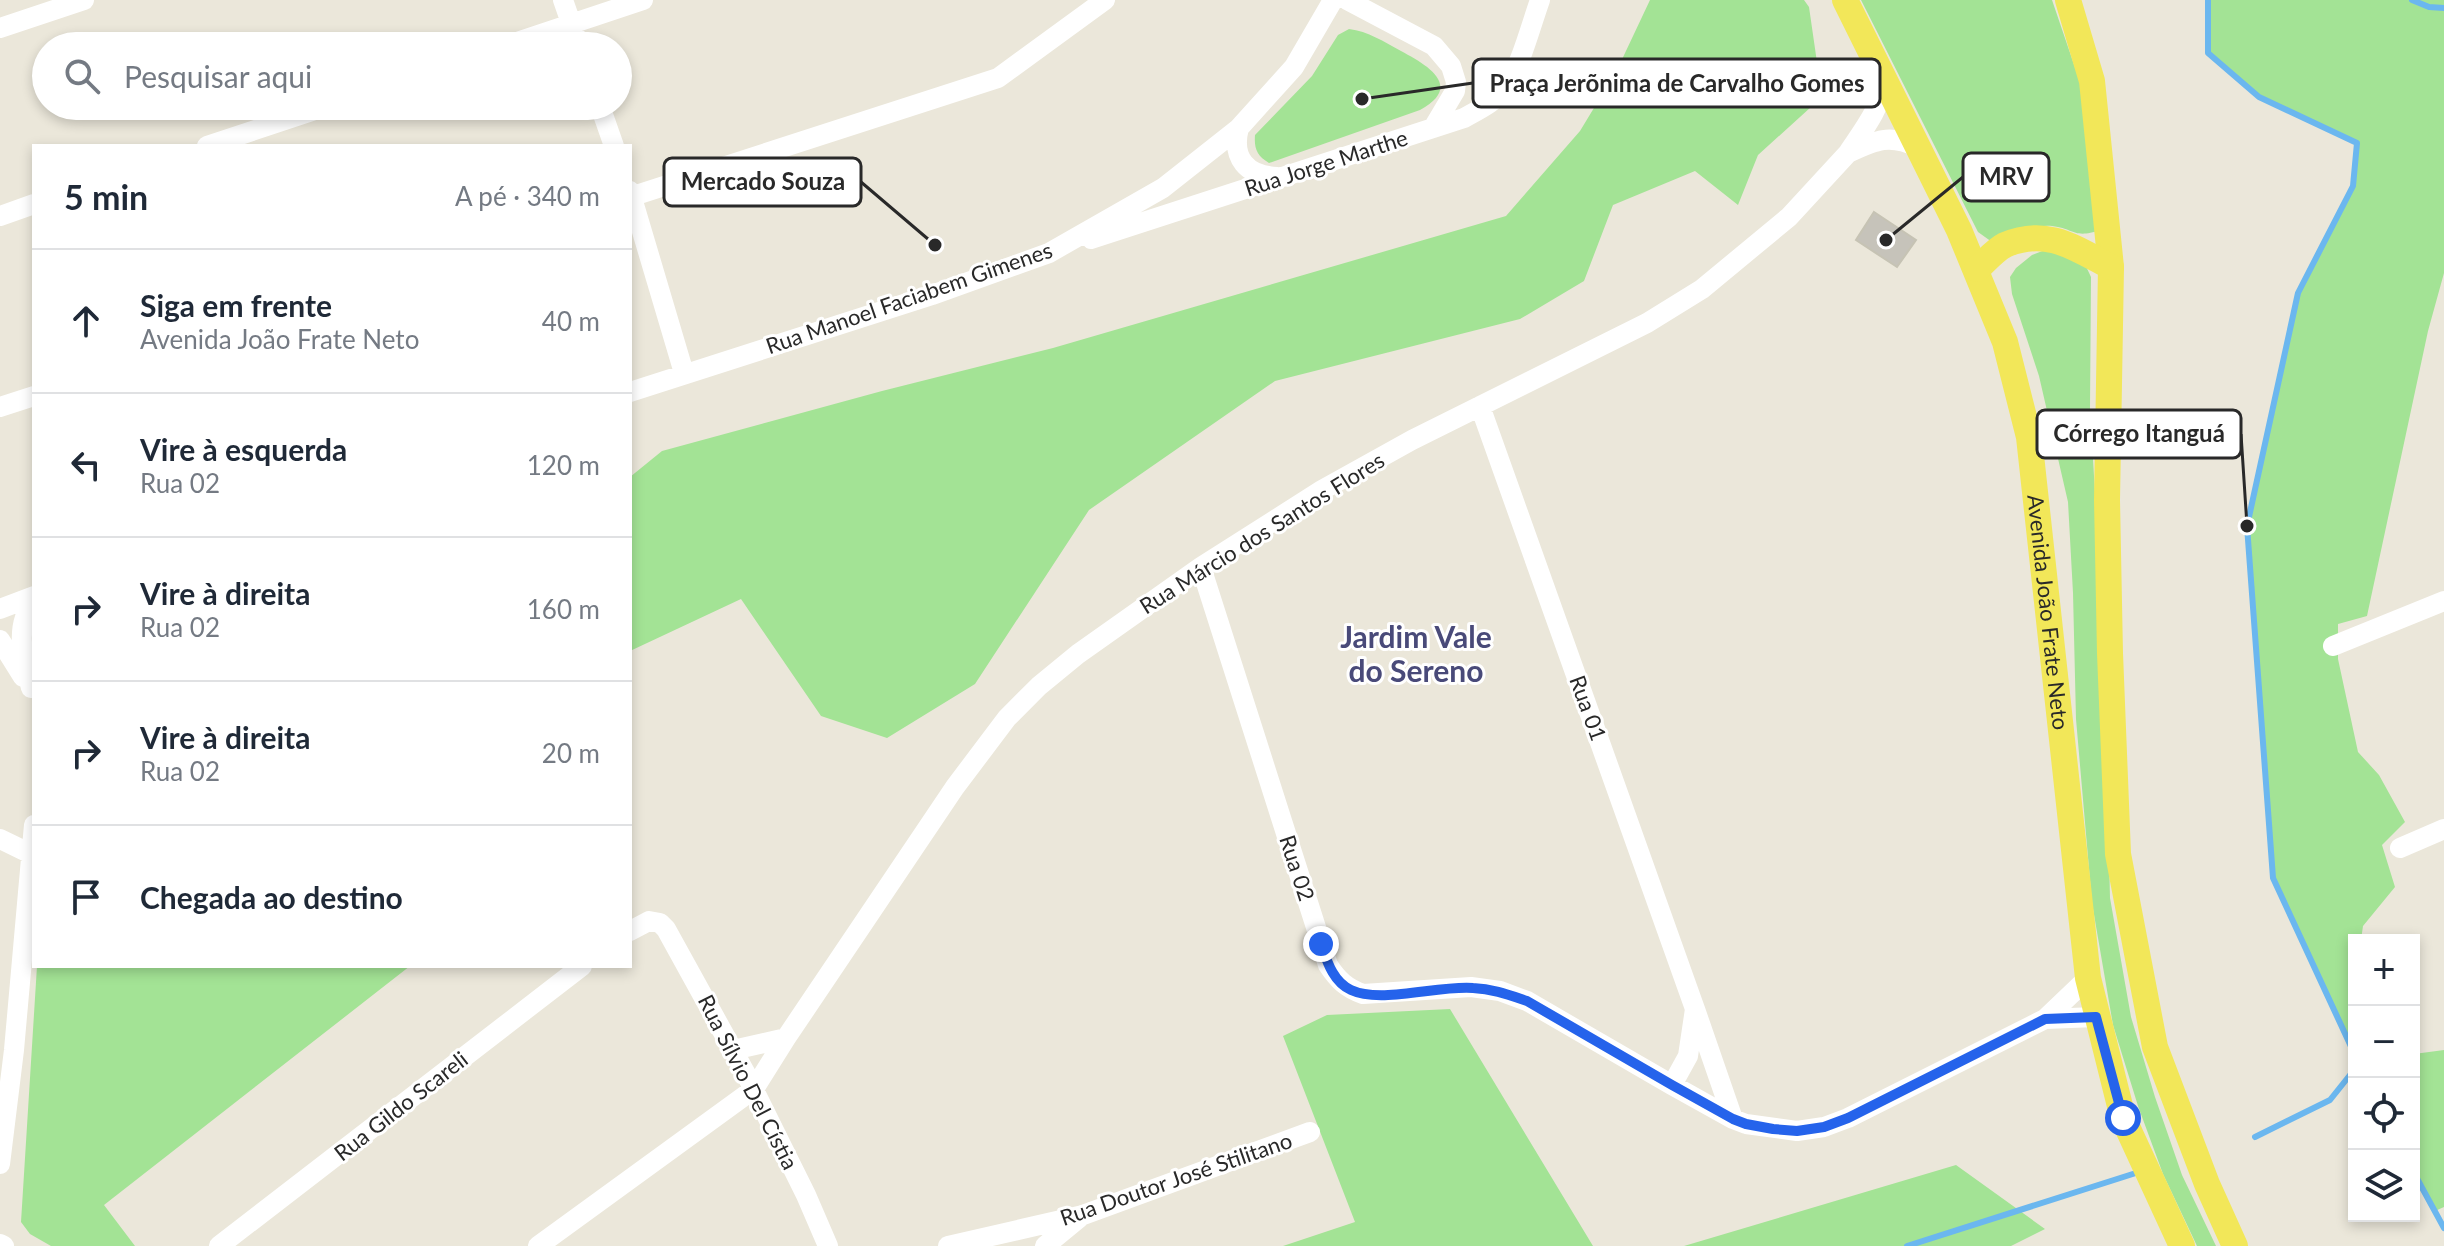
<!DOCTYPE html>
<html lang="pt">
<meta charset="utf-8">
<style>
:root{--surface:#fff;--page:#f2f2f3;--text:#1f2937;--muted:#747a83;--line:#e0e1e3}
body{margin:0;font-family:Lato,sans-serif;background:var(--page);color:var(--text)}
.controls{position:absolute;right:24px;bottom:24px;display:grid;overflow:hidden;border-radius:0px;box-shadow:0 4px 12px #0003}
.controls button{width:72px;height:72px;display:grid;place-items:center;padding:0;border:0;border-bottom:2px solid var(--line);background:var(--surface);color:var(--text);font:40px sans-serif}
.stop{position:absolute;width:24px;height:24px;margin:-18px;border:6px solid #2563eb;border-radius:50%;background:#fff}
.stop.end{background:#2563eb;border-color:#fff;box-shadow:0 2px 8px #0008}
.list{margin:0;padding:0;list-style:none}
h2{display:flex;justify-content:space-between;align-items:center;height:104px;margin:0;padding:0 32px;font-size:34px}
h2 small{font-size:26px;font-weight:400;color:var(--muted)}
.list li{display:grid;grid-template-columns:52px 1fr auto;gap:24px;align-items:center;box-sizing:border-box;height:144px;padding:0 32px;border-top:2px solid var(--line)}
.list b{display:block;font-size:30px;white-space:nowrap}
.list p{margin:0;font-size:26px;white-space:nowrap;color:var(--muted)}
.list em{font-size:26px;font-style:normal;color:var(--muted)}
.icon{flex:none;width:44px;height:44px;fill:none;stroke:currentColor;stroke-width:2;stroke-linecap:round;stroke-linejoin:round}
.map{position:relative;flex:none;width:2444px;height:1246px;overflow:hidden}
.search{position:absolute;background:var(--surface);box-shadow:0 4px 12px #0003;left:32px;top:32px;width:600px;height:88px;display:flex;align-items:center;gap:20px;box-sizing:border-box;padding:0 28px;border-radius:44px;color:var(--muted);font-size:30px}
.panel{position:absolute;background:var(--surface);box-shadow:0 4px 12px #0003;left:32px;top:144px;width:600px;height:824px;border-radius:0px}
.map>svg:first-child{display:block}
</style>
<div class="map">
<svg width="2444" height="1246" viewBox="0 0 2444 1246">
<rect width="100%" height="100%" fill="#ebe7da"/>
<path fill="#a3e395" d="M1650,0H1804L1809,7L1822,97L1758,155L1738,205L1695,171L1613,205L1584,281L1520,319L1275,381L1089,510L975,684L887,738L821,716L741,599L630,651V477L662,451L882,391L1053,348L1506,216L1580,131L1617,70Z
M1861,0H2052L2082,88L2101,230C2073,239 2076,229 2052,226C2036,224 2006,234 1992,242L1978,232Z
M2208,0H2444V273L2428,331L2367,616L2338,624V659L2358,752L2379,775L2405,822L2382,845L2395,887L2363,926L2361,940H2354V1053L2273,878L2247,526L2298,293L2353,186L2357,143L2259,97L2208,53Z
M1349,29C1368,31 1384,42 1401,51C1427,65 1464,86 1420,110L1269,163C1257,156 1254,149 1255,135L1312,76L1338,35Z
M2045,250L2083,260L2091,277L2090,408L2104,646L2110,898L2131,1017L2155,1097L2182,1175L2216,1246H2197L2163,1174L2138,1106L2113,1025L2092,903L2076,719L2073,593L2068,502L2039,376L2012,294L2010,277L2016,268L2032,255Z
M37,966H410L104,1205L135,1246H51L30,1234L21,1222Z
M1450,1009L1593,1246H1283L1355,1222L1283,1036L1327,1015Z
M2444,1050V1207L2435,1211L2414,1173V1054Z
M1956,1165L2045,1229L2011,1246H1684Z"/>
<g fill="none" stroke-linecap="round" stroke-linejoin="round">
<path stroke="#6bb7ef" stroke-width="6" d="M2208,0V53L2259,97L2357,143L2353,186L2298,293L2247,526L2273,878L2354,1053
M2412,0L2429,7L2444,8
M2255,1137L2330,1100L2354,1070
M2414,1173L2444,1228
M1907,1246L2139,1172"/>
</g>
<path fill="#c6c3ba" stroke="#c6c3b4" stroke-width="2" d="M1874,212L1916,240L1897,267L1856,240Z"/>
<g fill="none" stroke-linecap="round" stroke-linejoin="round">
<path stroke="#fff" stroke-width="20" d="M563,0L579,46
M1347,0L1434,46L1451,66L1456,82L1455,91L1433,128
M0,28L84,0
M505,46L643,0
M1885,81C1880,109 1864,129 1848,153C1874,141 1889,133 1917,147
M600,106L614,146
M1239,128C1231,158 1247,176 1277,177
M207,146L327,106
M630,191L684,373
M630,197L998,78L1105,0
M0,216L34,204
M1091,239L1464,118C1478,110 1495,102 1505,89C1520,68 1531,25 1540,0
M630,392L932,295L1049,253L1163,188L1239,128L1294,67L1333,0
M1480,406L1695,1009
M0,407L34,396
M1201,567L1328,965C1338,980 1346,988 1363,994L1471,987L1500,991L1527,1001L1672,1085L1733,1119L1746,1124L1797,1131L1824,1127L1848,1118L2045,1019
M0,609L34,596
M0,640L23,677
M2333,646L2444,601
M31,688C24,659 13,627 34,601
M0,839L31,854
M2400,848L2444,829
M630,931L649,921L660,923L666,929L746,1074L806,1195L828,1246
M2088,978L2045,1019L2096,1017
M786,1038L955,787L1007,718L1039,686L1078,654L1201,567L1322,490L1412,440L1647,323L1702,289L1789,217L1848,153
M1672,1085L1688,1056L1695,1009L1733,1119
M0,1164L14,1050L34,825
M0,1244L4,1246
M219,1246L582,966
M538,1246L754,1089L786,1038L733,1050
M948,1246L1083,1215L1310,1132
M1045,1246L1079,1218"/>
<g stroke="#f2e759" stroke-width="26">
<path id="s1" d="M1845,0L1959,230L2005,342L2029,437L2088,978L2123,1118L2182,1246"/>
<path d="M2068,0L2092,81L2111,267L2107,500L2110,653L2118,854L2155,1047L2207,1184L2235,1246"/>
<path d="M1977,269C1985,262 1995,250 2005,245C2047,227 2075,248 2111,267"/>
</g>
</g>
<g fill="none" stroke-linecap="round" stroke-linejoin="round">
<path stroke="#2563eb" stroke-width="10" d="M1321,944C1327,961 1333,982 1351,990C1381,1004 1439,985 1473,988C1493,989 1509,995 1527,1001L1672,1085L1733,1119L1746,1124L1773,1129L1797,1131L1824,1127L1848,1118L2045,1019L2096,1017L2123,1118"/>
</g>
<g text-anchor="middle" stroke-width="6" stroke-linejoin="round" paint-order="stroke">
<g font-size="22" fill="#292929" stroke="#fff">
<text transform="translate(1326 163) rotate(-18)" y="8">Rua Jorge Marthe</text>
<text transform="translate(909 298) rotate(-19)" y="8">Rua Manoel Faciabem Gimenes</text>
<text transform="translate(1262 533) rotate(-32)" y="8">Rua Márcio dos Santos Flores</text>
<text dy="8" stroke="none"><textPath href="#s1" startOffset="652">Avenida João Frate Neto</textPath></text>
<text transform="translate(1588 708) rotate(70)" y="8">Rua 01</text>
<text transform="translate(1297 868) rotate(72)" y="8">Rua 02</text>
<text transform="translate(748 1082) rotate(63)" y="8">Rua Sílvio Del Cístia</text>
<text transform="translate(401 1106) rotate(-38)" y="8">Rua Gildo Scareli</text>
<text transform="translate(1176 1179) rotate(-19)" y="8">Rua Doutor José Stilitano</text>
</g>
<g font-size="30" font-weight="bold" fill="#494a79" stroke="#fff">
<text x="1416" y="648">Jardim Vale<tspan x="1416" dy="34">do Sereno</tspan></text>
</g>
</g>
<path fill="none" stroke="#292929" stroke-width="3" d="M1362 99L1473 83M1886 240L1963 177M935 245L861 182M2247 526L2241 434"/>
<g fill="#292929" stroke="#fff" stroke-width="3">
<circle cx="1362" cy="99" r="8"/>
<circle cx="1886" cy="240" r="8"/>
<circle cx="935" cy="245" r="8"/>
<circle cx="2247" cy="526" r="8"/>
</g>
<g fill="#fff" stroke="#292929" stroke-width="3">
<rect x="1473" y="59" width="407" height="48" rx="8"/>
<rect x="1963" y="153" width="86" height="48" rx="8"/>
<rect x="664" y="158" width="197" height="48" rx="8"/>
<rect x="2037" y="410" width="204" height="48" rx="8"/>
</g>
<g font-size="24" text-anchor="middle" font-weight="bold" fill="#292929">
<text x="1677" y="92">Praça Jerõnima de Carvalho Gomes</text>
<text x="2006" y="185">MRV</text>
<text x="763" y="190">Mercado Souza</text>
<text x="2139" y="442">Córrego Itanguá</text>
</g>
</svg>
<div class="controls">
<button>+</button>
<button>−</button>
<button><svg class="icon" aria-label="locate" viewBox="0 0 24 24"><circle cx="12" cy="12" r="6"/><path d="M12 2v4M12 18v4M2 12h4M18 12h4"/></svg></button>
<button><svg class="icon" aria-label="layers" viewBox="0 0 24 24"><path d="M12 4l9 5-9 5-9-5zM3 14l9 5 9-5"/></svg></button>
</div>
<div class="stop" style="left:2123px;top:1118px"></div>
<div class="stop end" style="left:1321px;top:944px"></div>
<div class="search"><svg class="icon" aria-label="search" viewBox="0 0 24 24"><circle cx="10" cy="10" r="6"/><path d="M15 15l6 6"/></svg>Pesquisar aqui</div>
<section class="panel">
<h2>5 min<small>A pé · 340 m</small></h2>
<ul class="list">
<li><svg class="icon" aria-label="ahead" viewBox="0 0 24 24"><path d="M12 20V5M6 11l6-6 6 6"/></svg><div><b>Siga em frente</b><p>Avenida João Frate Neto</p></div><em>40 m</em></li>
<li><svg class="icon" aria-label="left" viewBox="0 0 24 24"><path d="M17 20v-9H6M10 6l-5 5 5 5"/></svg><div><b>Vire à esquerda</b><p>Rua 02</p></div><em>120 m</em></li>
<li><svg class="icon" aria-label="right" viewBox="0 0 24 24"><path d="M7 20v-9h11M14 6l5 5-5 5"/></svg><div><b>Vire à direita</b><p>Rua 02</p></div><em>160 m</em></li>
<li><svg class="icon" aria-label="right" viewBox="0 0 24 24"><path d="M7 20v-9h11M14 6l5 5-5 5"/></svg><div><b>Vire à direita</b><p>Rua 02</p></div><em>20 m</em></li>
<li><svg class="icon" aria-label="arrive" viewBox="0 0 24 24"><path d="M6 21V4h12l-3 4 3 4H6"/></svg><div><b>Chegada ao destino</b></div></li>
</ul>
</section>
</div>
